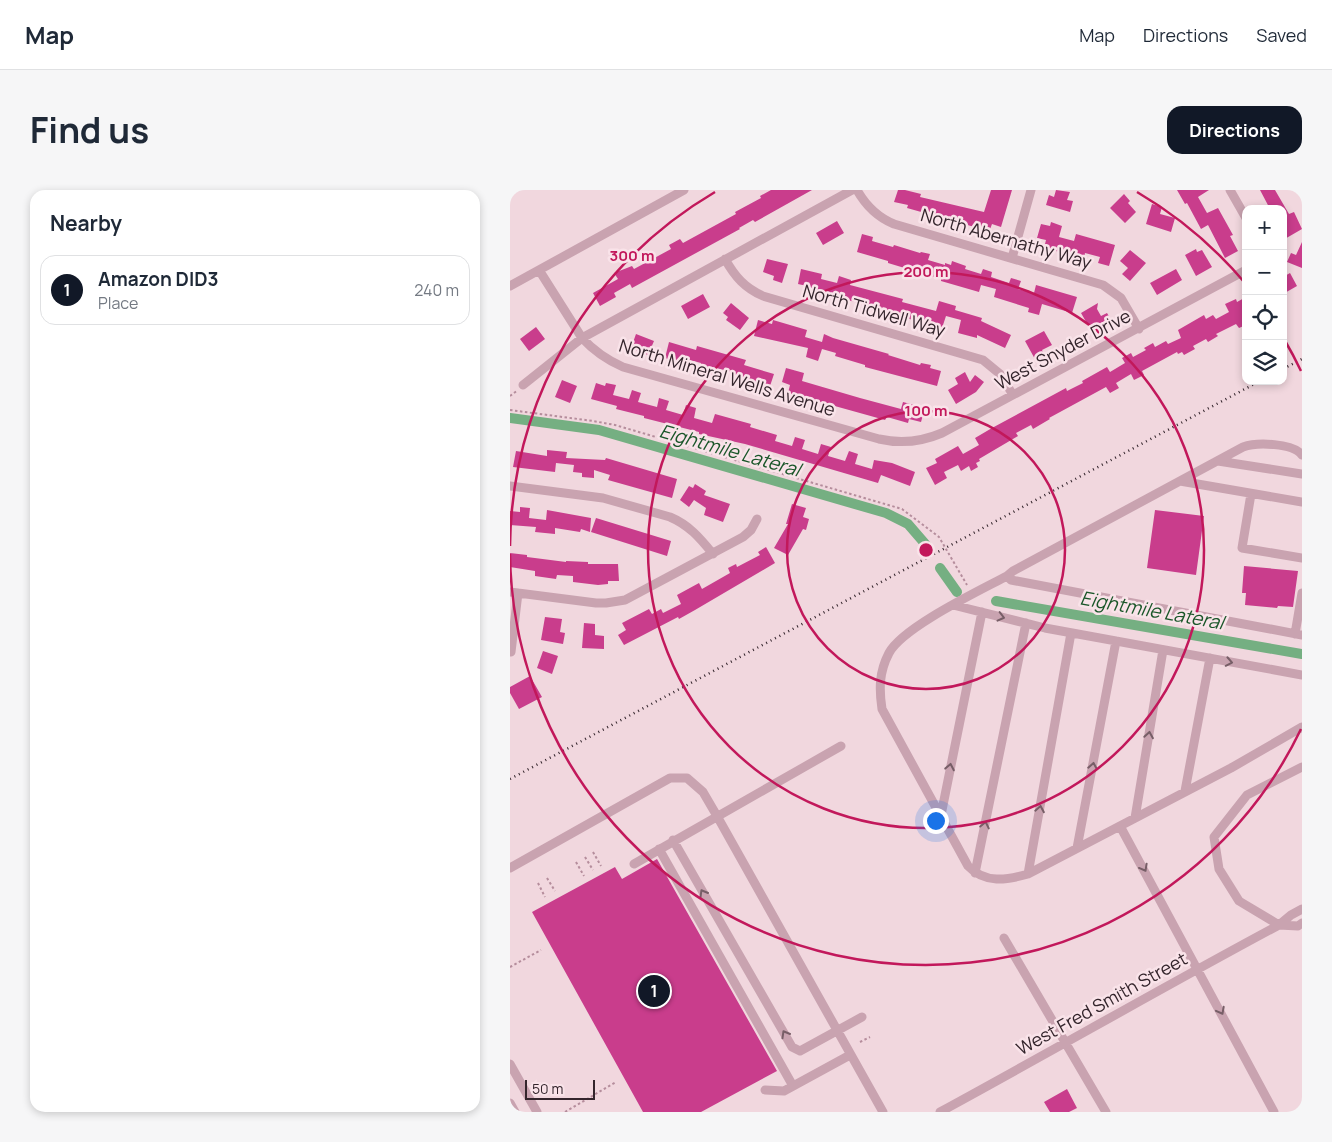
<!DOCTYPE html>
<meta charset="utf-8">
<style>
:root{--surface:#fff;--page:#f6f6f7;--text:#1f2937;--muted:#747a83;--line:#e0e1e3;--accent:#111827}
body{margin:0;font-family:Manrope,sans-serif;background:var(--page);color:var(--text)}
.controls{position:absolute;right:15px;top:15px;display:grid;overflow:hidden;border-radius:10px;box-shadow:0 2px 8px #0003}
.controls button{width:45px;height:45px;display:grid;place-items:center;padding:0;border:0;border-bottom:1px solid var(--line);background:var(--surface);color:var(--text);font:25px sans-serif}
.scale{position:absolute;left:15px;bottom:12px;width:70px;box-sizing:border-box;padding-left:5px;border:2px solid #34252c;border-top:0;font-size:14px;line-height:18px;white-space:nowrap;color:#34252c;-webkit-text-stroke:4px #f9e3e9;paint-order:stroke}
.you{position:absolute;left:425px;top:630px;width:18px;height:18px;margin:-12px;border:4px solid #fff;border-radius:50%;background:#1a73e8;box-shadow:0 0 0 8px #1a73e833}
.badge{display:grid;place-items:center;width:32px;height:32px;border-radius:50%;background:var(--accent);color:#fff;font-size:16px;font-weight:700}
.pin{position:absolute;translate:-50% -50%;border:2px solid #fff;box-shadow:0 1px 5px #0006}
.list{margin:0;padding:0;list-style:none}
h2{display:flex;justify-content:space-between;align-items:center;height:65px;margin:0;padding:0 20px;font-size:21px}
h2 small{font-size:16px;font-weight:400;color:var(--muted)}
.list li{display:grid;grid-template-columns:32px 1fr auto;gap:15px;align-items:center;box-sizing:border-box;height:70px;margin:0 10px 10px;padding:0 10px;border:1px solid var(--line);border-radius:15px}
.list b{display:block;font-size:19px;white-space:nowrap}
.list p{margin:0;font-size:16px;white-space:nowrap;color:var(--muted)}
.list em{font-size:16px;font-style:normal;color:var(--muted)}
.icon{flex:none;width:28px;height:28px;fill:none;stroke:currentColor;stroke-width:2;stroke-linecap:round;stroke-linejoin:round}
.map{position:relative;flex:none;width:792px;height:922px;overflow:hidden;border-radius:15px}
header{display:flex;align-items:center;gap:30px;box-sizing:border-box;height:70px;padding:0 25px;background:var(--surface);border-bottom:1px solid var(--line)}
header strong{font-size:24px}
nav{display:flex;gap:28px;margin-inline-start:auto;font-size:18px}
.intro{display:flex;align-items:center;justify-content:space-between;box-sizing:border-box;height:120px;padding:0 30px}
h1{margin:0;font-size:35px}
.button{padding:12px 22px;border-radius:15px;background:var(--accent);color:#fff;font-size:18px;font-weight:700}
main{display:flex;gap:30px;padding:0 30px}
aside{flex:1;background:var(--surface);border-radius:15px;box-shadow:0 2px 8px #0003}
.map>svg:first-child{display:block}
</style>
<header>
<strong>Map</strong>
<nav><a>Map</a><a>Directions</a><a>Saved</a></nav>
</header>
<div class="intro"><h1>Find us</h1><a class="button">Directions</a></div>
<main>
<aside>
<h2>Nearby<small></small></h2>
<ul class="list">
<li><span class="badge">1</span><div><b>Amazon DID3</b><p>Place</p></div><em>240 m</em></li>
</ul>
</aside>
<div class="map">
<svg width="792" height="922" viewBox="0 0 792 922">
<rect width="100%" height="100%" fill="#f1d7de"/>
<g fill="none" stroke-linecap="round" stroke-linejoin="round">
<path stroke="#75af82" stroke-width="10" d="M0,228L89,240L376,323L398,334L417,356
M430,378L447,402
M486,411L792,464"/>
</g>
<path fill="#c93d8c" d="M261,0H302L245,32L243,30L229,38L230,39L122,98L120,94L104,103L106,107L90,116L83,103L108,89L104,83L122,76L124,79L161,59L159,55L170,49L173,53L226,24L225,22L251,8L250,6Z
M388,0H395L411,4L410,7L474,22L481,0H502L491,37L482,34L479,42L468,38L397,18L398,15L384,12Z
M546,0L560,2L557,10L563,11L560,22L536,15L539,5L544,7Z
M667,0H699L688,7L697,23L708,18L723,45L720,46L728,61L715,68L698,35L691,39L677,13L675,14Z
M750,0H765L779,24L784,22L792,39L773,50V19H760Z
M614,4L620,11L618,13L626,22L615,33L600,18Z
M642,14L652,17L650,24L665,28L661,42L636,34Z
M327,31L334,43L313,55L306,43Z
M541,32L552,36L549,47L564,51L566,44L605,55L599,76L588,73L590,67L575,63L574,68L534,58L536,50L527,48L531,34L540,36Z
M352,44L363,47L362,51L383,57L384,55L410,63L411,62L420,64L418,70L435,75V73L441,75L442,71L456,76L455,79L471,84L473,79L482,82L481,87L499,93L501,88L511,91L508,99L524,103L526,95L567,107L562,123L532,114L529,125L518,122L519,118L484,107L486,99L471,95L469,102L431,91V89L378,73V71L347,62Z
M792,52V78L777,72L781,63L786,65Z
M686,59L687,62L692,60L702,77L686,86L675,65Z
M620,60L636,73L620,91L612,84L618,78L610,71Z
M257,69L278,74L272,93L263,90L264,86L253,82Z
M291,79L312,84L311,89L327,93L329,86L341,90L340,95L393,109L392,112L426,121L429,111L446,116L445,120L472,128L471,131L501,145L495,158L467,145V148L448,143L451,130L436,126L432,138L367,120V118L308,102L307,104L296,101L297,96L288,94Z
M666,79L672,90L647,105L640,93Z
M780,83L787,96L773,104V87Z
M193,104L200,117L178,129L171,116Z
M736,107V135L729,138L726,134L706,144L708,146L698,152L696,149L683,156L685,159L674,165L672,162L668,164L667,162L632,181L634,185L624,190L621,184L606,193L609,198L600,203L596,197L539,228L540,229L523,239L521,235L506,243L508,246L469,269L470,271L466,273L468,277L461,281L459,276L451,281L448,275L434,282L437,288L425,295L416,278L427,273L425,269L448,256L453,264L469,255L465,248L482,238L556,198L557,201L573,193L572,191L597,177L600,182L615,173L612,168L621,163L623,167L636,160L634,158L643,153L645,157L656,151L658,154L671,148L668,140L694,125L696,129L703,125L706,129L719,122L715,114L726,109L727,112Z
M221,113L239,128L230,140L216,130L218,127L213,123Z
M588,113L587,119L591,126L597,123L603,133L583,144L571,123Z
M248,130L262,134L263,130L297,140L295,147L312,152L314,144L323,148L379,164L378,165L410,175L411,173L421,175L420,178L431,181L427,196L355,177V175L325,166L326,163L312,159L308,171L296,167L298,158L244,146Z
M26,137L35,149L19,161L10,149Z
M534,141L542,155L532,160L535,166L526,171L515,151Z
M126,144L144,151L138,165L121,158Z
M159,152L186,160L187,156L236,170L234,175L264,184L259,199L220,186L222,182L202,177L201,181L190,178L191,173L176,169L175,174L155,168Z
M276,178L294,183L292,191L350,208L391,219L393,212L415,218L411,232L399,229L398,233L377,227L375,230L278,203L280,195L272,192Z
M455,182L460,192L465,185L474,192L466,202L446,214L438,200L448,194L445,188Z
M52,190L67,196L60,213L45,207Z
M86,193L95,196L96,193L106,195L103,205L119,209L122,200L131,203L128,212L147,217L149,208L159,211L156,220L173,225L176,215L186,218L184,228L202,233L205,224L241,234L240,237L267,245L265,251L282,256L285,247L295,250L292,259L308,264L311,254L321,257L318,266L335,271L339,261L348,264L345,274L362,279L364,270L382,273L405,282L400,296L371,285L368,293L235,254L189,244V242L134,228V226L106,219L107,216L81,209Z
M37,260L57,262L56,268L95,270L96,268L167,289L162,308L98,290L100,285L84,280V288L72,287V283L63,282L64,275L46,273L45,282L3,277L6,261L37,266Z
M185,294L196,301L194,305L220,314L213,332L194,325L196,318L184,310L179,317L170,310L179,296L183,298Z
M282,314L296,318L293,327L299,329L296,340L293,339L278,365L264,358L278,334H276Z
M10,317L20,318L19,328L36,330L37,320L81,328L80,342L71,339L70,342L45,338V344L25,342L26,337L0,335V321L10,322Z
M645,320L694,326L686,385L637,378Z
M86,328L161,351L157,366L81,342Z
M256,357L265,373L185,420L169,429L168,427L114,455L108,445L116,440L112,433L139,419L142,424L151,419L153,423L171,414L167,405L189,393L192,399L220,383L218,378L226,374L227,377L250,365L248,362Z
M0,363L17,365V367L56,372V371L78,372V374H108L109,391H98V394L88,395L63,392V386L47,385L46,389L25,386V381L0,377Z
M734,376L788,381L783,417L768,416L767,418L735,415L736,403H732Z
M35,427L52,429L50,442L55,443L53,454L31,450Z
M74,433L85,434V445L94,446V459L72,458Z
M33,461L48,466L42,484L27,478Z
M20,486L32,507L9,519L0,503V497Z
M147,669L267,881L191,922H133L22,722L105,677L112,689Z
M557,899L567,918L559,922H540L534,912Z"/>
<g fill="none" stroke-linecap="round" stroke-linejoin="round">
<path stroke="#b58d9c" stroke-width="2" stroke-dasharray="2.5 2.5" stroke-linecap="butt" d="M0,206L8,200
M0,220L83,231L105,235L392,319L429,347L457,395
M83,662L91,676
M75,667L83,680
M66,672L74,686
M37,688L45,701
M28,693L35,707
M0,777L31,760
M350,852L360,847
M55,922L106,892"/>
<path stroke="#c9a3b0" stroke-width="9" d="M347,0C356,16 367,27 384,34L593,95L611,108L629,139
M720,0L736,28
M502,68L521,0
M215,69C225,87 235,98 253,106L473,170L490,184L503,205
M29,80L72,148C84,161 97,170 113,177L369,249C391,254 411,252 432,243L736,80
M0,96L174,0
M13,195L72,148L342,0
M792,265C783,253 747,252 733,257L503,381L497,386L501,390L792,445
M708,271L792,284
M670,291L792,312
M0,296L93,308L160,327C179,335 190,348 203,364
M741,304L732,358L792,368
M497,386C469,401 393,437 379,463C369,482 369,499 372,519L458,676C475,694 497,690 518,684L721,578L792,537
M0,402L86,413H96L115,410L233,347L241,340L247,329
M443,415L535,438L792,485
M785,444L792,403
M1,462L8,403
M792,577L737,605L704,647L709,679L729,711L769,735L788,736L792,733
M675,601L700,468
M431,625L472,422
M625,628L653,460
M610,636L764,922
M163,650L282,857L290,861L352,827
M567,658L606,451
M149,659L283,896
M124,674L331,556
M0,678L160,588H177L193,602L207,626L373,922
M465,683L516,433
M518,684L561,443
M494,748L596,922
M0,874L27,922
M255,900L274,901L340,865
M0,913L5,922
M430,922C544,860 655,796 769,735L781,725L792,719"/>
<path stroke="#34252c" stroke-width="2.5" stroke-dasharray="1 4" stroke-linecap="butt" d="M773,179L792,169
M0,589L750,191"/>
</g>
<defs><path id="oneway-chevron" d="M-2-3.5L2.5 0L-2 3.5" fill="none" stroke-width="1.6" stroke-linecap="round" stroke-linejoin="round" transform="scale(1.25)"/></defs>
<g stroke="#775e67">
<use href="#oneway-chevron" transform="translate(491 427) rotate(14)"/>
<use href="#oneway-chevron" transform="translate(719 472) rotate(11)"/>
<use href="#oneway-chevron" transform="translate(639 545) rotate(-81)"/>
<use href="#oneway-chevron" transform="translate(583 576) rotate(-80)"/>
<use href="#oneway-chevron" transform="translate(440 577) rotate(-79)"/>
<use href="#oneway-chevron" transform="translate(530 619) rotate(-80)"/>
<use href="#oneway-chevron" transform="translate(475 635) rotate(-78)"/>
<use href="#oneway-chevron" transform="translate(634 678) rotate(61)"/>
<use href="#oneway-chevron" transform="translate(193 703) rotate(-120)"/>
<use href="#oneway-chevron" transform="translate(711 821) rotate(62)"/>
<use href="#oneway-chevron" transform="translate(275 844) rotate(-120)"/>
</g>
<g fill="none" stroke="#c2185b" stroke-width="2.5">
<circle cx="416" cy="360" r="139"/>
<circle cx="416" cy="360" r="278"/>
<path d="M791 539A416 416 0 0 1 0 364M0 356A416 416 0 0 1 205 2M627 2A416 416 0 0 1 735 93M774 149A416 416 0 0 1 791 181"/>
</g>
<g text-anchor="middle" stroke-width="5" stroke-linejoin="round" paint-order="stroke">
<g font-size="18" fill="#34252c" stroke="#f9e3e9">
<text transform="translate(496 49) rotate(16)" y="6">North Abernathy Way</text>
<text transform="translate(364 121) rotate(16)" y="6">North Tidwell Way</text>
<text transform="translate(553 160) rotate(-28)" y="6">West Snyder Drive</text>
<text transform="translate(217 188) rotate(17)" y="6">North Mineral Wells Avenue</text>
<text transform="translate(592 814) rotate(-29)" y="6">West Fred Smith Street</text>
</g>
<g font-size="19" font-style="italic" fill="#1a5629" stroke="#f9e3e9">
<text transform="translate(220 260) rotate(16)" y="7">Eightmile Lateral</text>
<text transform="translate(642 420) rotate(10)" y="7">Eightmile Lateral</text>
</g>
</g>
<circle cx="416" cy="360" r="8" fill="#c2185b" stroke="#f9e3e9" stroke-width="2.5"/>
<g font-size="15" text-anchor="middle" font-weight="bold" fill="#c2185b" stroke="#f9e3e9" stroke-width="5" stroke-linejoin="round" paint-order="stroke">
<text x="122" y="71">300 m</text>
<text x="416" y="87">200 m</text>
<text x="416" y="226">100 m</text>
</g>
</svg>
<div class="controls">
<button>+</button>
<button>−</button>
<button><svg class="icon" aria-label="locate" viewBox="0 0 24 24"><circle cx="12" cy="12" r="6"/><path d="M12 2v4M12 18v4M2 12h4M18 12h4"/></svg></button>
<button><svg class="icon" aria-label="layers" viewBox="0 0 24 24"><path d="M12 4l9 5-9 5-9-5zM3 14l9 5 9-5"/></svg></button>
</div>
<div class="scale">50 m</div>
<div class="you"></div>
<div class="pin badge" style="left:144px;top:801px">1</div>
</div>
</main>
